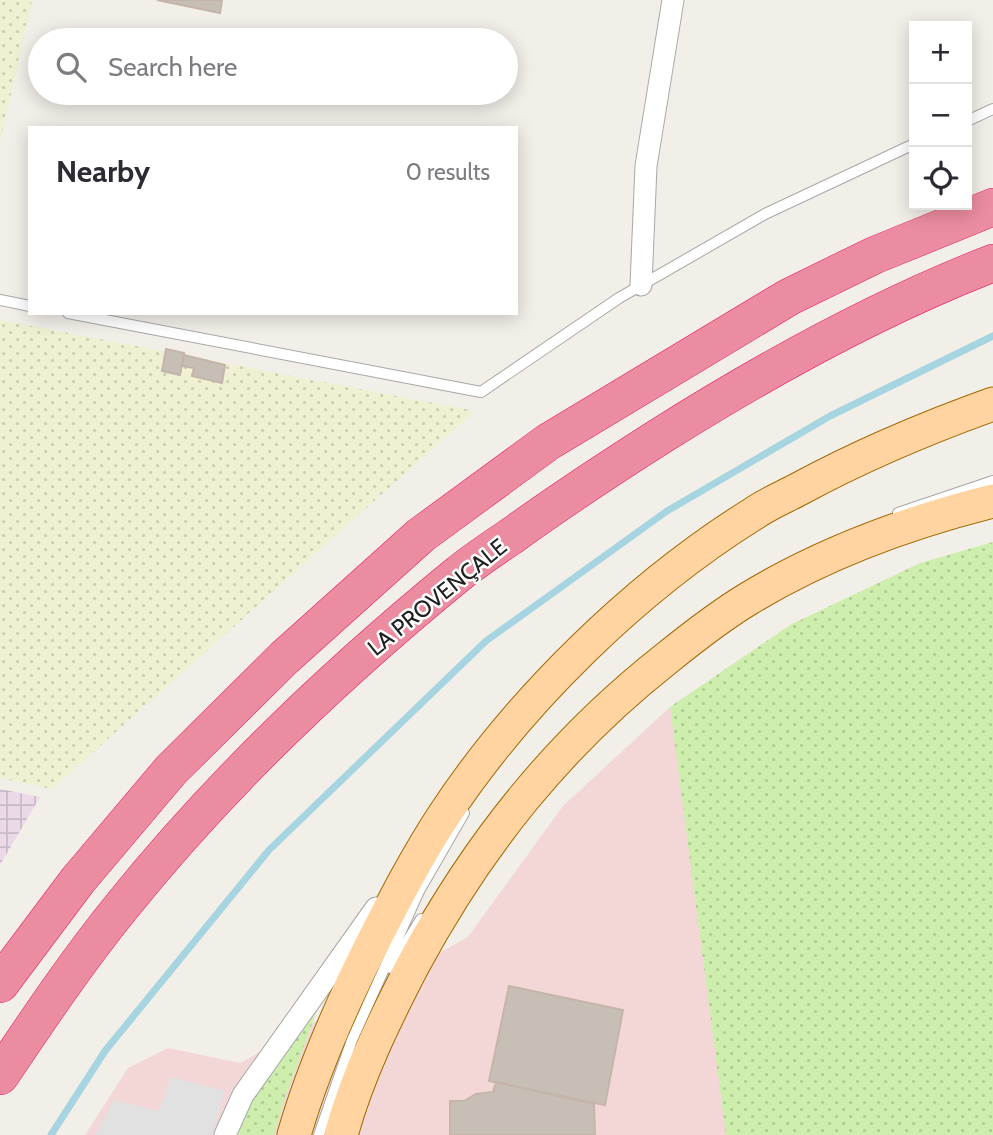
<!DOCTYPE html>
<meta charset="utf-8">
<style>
:root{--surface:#fff;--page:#f2f2f3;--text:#2b2b33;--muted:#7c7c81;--line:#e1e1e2}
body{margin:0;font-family:Cabin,sans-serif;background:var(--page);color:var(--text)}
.controls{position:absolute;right:21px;top:21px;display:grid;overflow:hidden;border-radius:0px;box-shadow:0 4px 18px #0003}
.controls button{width:63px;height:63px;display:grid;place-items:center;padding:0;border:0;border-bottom:2px solid var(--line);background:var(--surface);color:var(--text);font:35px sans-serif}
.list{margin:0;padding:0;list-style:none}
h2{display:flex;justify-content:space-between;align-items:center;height:91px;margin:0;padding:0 28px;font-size:30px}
h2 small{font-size:23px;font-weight:400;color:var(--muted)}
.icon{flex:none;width:38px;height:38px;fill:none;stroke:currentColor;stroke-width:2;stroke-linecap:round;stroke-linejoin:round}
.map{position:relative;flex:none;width:993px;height:1135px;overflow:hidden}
.search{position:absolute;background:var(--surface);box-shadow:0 4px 18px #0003;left:28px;top:28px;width:490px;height:77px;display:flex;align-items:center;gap:18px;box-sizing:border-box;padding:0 24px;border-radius:38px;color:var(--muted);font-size:26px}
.panel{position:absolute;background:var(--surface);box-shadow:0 4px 18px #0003;left:28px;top:126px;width:490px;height:189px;border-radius:0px}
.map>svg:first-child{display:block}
</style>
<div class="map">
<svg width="993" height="1135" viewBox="0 0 993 1135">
<defs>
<pattern id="industrial-grid" width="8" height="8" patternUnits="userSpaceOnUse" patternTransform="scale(1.75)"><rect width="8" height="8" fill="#ebd9e8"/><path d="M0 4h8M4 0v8" fill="none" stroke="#c9bac7"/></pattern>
<pattern id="farmland-dots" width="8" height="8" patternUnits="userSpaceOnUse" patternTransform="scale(1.75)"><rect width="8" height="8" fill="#eff1d2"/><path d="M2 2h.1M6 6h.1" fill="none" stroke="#cdceb4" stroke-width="1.8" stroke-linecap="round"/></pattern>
<pattern id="grass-dots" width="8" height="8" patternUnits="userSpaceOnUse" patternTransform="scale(1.75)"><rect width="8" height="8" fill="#cdeeac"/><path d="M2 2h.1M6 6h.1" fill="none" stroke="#b0cc94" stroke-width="1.8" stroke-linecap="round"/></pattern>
</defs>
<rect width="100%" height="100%" fill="#f2eee8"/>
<path fill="#f3d7d7" d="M670,707L734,1135H85L128,1068L168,1048L240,1063L468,937L563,806Z"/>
<path fill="url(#industrial-grid)" d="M0,789L40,797L0,865Z"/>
<path fill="url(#farmland-dots)" d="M0,0H32L0,142Z
M0,320L475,411L52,789L0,778Z"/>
<path fill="url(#grass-dots)" d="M993,542V1135H726L670,707L790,625L920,563Z
M320,1002L284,1101L274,1135H237L250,1102Z"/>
<path fill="#e1e1e1" d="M171,1077L225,1091L212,1135H95L114,1100L159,1111Z"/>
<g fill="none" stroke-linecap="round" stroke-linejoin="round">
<path stroke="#a6d5e1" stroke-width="7" d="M51,1135L105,1051L269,850L486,641L667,511L830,416L993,336"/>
</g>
<path fill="#c7beb6" stroke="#c5b5a9" stroke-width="2" d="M157,0H222L220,13Z
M166,349L184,353L180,375L162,371Z
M184,355L225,365L222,383L192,376L194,368L182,366Z
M509,986L623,1010L605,1105L489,1081Z
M496,1082L594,1104L595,1135H450V1101H464L476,1094L493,1092Z"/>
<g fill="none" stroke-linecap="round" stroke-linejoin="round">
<defs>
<path id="service" d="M967,121L993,109
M0,300L30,306
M68,313L481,392L619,298L765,214L914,144
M898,513L993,481
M391,968L421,919
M319,1135L352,1040L419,891L464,813"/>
<path id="minor" d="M641,285L646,166L673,0
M225,1135L243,1095L376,908"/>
<path id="primary" d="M294,1135C313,1069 341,1006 372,944C394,901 417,856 444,815C520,700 636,587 753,514C767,504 784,497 799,489C862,455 926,428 993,404
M341,1135C357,1076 385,1019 413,965C478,844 559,743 667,658C693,637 720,616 748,599C822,554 909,522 993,501"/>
<path id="motorway" d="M0,984L78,880L171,770L284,658L421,535L548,442L789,297L875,255L993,207
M0,1076C39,1018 78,960 122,906C220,784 336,674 457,575C474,561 492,549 510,537C560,501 610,468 662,435C767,369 877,308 993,263"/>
</defs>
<use href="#service" stroke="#a8a8a8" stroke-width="12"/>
<use href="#minor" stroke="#a8a8a8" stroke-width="23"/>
<use href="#primary" stroke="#9f6800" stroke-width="35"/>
<use href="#motorway" stroke="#e51f66" stroke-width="38"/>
<use href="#service" stroke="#fff" stroke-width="10"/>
<use href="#minor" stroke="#fff" stroke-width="21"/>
<use href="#primary" stroke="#ffd4a0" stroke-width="33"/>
<use href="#motorway" stroke="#ec8ca0" stroke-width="37"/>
</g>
<g text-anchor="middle" stroke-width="5" stroke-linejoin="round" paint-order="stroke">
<g font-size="23" fill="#212121" stroke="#fff">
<text transform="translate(437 597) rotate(-39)" y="8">LA PROVENÇALE</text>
</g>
</g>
</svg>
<div class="controls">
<button>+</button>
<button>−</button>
<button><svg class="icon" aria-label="locate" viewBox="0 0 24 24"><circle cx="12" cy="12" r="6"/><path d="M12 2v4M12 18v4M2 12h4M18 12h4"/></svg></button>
</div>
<div class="search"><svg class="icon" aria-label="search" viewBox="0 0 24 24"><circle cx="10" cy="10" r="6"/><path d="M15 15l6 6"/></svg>Search here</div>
<section class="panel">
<h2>Nearby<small>0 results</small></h2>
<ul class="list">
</ul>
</section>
</div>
